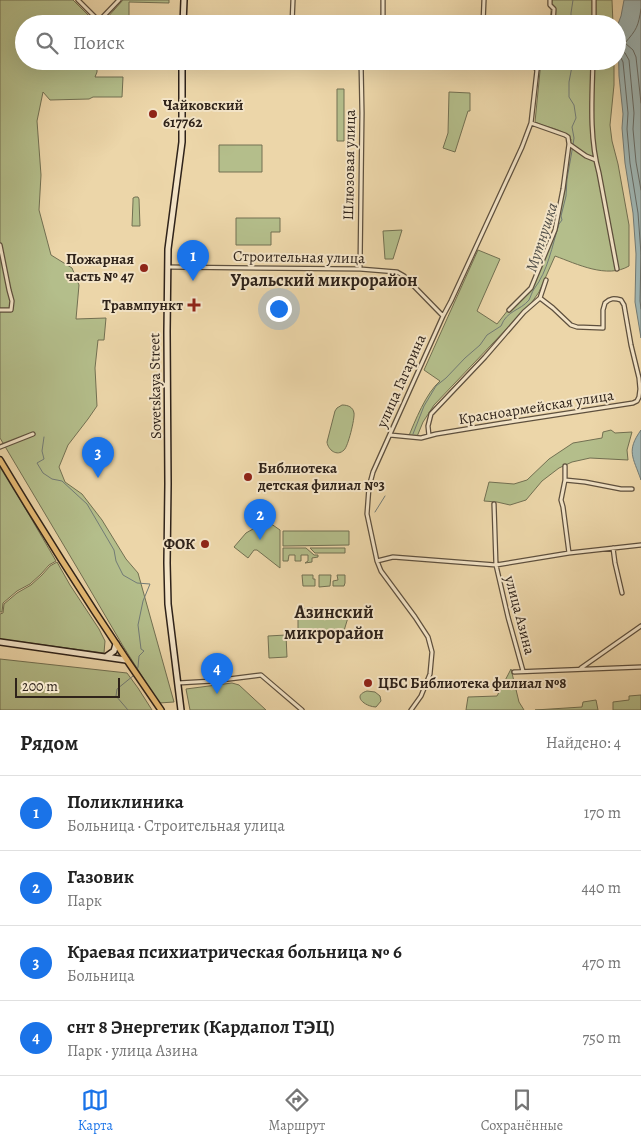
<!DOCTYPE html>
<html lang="ru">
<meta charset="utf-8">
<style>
:root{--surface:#fff;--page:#f6f6f6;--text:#222;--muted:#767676;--line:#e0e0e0;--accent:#1a73e8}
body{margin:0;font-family:Alegreya,serif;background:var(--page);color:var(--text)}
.scale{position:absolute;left:15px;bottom:12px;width:105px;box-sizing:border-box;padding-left:5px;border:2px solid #2f231a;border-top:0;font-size:14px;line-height:18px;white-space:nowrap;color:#2f231a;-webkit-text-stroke:4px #f3e4c7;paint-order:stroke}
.you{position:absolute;left:278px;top:308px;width:18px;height:18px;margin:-12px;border:4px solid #fff;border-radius:50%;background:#1a73e8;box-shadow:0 0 0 8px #1a73e833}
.badge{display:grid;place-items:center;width:32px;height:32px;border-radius:50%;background:var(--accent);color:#fff;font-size:16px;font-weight:700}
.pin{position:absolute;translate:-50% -41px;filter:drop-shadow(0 1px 2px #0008)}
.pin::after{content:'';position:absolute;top:26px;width:18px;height:15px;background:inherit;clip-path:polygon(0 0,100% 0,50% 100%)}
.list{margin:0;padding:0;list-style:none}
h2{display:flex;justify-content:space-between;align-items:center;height:65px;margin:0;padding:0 20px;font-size:21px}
h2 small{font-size:16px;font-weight:400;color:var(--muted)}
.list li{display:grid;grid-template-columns:32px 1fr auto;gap:15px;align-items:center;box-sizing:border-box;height:75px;padding:0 20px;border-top:1px solid var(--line)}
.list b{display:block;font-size:19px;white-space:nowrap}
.list p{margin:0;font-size:16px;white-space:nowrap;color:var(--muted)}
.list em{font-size:16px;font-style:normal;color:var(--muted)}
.icon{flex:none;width:28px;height:28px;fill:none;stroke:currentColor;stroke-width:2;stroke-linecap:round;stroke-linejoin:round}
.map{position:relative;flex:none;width:641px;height:710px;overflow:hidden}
.search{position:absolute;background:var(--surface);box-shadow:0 5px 20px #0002;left:15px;right:15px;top:15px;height:55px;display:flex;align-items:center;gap:12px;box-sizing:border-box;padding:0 18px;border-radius:28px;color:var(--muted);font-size:19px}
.sheet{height:365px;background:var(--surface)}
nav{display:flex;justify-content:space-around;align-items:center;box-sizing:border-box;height:70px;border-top:1px solid var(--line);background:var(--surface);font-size:14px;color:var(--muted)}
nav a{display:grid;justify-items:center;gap:2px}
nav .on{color:var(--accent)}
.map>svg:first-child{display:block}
</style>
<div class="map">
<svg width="641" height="710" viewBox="0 0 641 710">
<rect width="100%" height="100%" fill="#ecd6a9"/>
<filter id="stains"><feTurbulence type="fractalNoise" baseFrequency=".004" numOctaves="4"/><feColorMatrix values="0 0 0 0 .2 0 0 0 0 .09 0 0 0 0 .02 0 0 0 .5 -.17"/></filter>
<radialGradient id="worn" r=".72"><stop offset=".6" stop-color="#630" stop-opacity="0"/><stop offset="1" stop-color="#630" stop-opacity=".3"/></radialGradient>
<path fill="#b4be8b" stroke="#727052" d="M0,0H73L97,24H24V61H97V72L95,77H123L122,97H93L89,99L50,100L43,92L37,121L41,175L39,210L51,255L72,268L79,285L76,319L106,318L104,340H98L95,368L97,406L88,419L68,445L59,467L65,482L82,494L102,520L126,559L138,573L174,702L159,703L123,646L82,576L0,438Z
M123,0H169V3L129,2V24H105L104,22L106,19Z
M552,0H612L613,24H550Z
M541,61H614V85L610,125L612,141L618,164L629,225V266C607,279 577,264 555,256L539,292L532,302L434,405L423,422L416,439L408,438C415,421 426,393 440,381L424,370L478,250L500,259L477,311L497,324L508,310L510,311L532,289L556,229L565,189L566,167L571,139C560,127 549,129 535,122Z
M337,89H344V141H337Z
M449,92L470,93V111H468L455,152L443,148L448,133Z
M219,145H262V172H219Z
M135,197H138L139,199L140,226H132L133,201V198Z
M236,218H280V232H271V245H236Z
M402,230L393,259H385L383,231Z
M342,405C348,405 353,407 354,413C355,418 348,447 344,450C337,457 328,450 327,442L335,411L337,408Z
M611,430L615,433L632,432L627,450L628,460L590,458L572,462L559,468L542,481L526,500L510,505L497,502L484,501L489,482L514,484L527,480L549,459L573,443L602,438L603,432Z
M0,465L56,561L49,565L41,574L30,584L17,591L3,603L2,612H0Z
M267,521L280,530V568L257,550H254L248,558L234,547L246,533Z
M283,531H349V545L283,546Z
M283,548H306L314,555H318V557L312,558V562L305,563L308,561V555H301V561H295V555H289L288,561H283Z
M310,548H345V553H315Z
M57,562L70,585L99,629L105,641L104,653L0,639V614L3,613L4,604L17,593L31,585L42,575L50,566Z
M302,575H313V579H315V586H303Z
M319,575H331L330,586L319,587Z
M337,575H345V583L344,586H333V581L338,580Z
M312,608L319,611H350L343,634L298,635V609Z
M286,635L287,657L269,658L268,636Z
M0,659L127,673L138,688L152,710H0Z
M511,669L519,702L524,710H466L468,697L497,696Z
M232,683L239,685L266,710H190L186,689Z
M367,691L375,692L380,696L381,701L376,707C366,707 351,696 367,691Z
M641,695V710H613V702L629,700V696Z
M596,700L598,710H535L582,707L583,702Z"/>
<path fill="#9fb6b4" stroke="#727b76" d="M624,0H641V338L635,302L636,254L633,213L625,163L622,128L623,114L619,76L618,24L621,16Z
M641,430V480C633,457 626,451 641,430Z"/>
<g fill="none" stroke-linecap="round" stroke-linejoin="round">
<path stroke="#676c67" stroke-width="1" d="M641,9C638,27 637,29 625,43L633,50L636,57L641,103
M617,50L625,53L629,60L634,113L633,129L636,162L641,190
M617,56L621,58L623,62L628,113L627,129L630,163L638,213L641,254
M641,254L640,301L641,309"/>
<path stroke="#727b76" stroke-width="1" d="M571,24V13L573,0
M413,434L424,406L436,386L446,378L465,358L480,345L487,335L501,326C507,310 520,311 529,300C531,296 532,292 534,289C548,271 552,246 559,224L562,220L561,216L566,196L567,179L573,145L574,138L572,127L576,118L574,105L569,97V82L573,61
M44,437L42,451L44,459L37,463L43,473L52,479L62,481L87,504L114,550L116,561L123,575L137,583L150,584L143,601L138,625L141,649L144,651L139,656L138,667L137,670
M375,512L385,496
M128,710L116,696L117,689L133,676L135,674"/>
<defs>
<path id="minor" d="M78,0L102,24
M383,0V24
M550,0V5L554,9L553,24
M99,21L119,0
M292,24L293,0
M483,24L484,0
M594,24V0
M182,61H270
M593,61C592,98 589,137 599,173L617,269
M537,70L542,61
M569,144L586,156L596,160
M0,245L9,290L12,301L11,310H0
M168,267L360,269L397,272L404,276L443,316
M360,269L362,113L361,61
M509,310L531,288L555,230L563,189L569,144L568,137L565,135L531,123
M390,435L421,438L436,434L503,423L633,403L637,401L639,397L640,389L639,378L631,345L624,305L621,300C614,298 610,298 605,303L603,310V328L577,327L571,325L553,308L540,298
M429,436L428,426L431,414L485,357L524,312L540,298L546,280
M0,447L33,434
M565,466V480L561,500L563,507L569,553
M565,480L585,482L621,489H632
M494,504L496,565L508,617L523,671
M613,548L615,563L622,593
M377,561L393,557L496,565L569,553L641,545
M581,668L641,626
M514,672L641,667
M178,683L213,681L261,675L302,710
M411,710L421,696L430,674L432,652L428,637L415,617L381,571L377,561L367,514L369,487L373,472L443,316L451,301L522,147L531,123L537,70L531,63L526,61"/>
<path id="secondary" d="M183,24L184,0
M0,642L126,660
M107,656L114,651L116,644
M181,710L168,604L167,563L168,484L167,332L168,249L182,142V61"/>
<path id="primary" d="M0,460C51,545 104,628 161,710"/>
</defs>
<use href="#minor" stroke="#5e503e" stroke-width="5.5"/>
<use href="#secondary" stroke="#2f231a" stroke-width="8"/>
<use href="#primary" stroke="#2f231a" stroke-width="8"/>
<use href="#minor" stroke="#f3e4c7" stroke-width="3"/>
<use href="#secondary" stroke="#f3e4c7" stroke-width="5"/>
<use href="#primary" stroke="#e6bb74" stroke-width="5"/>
</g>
<g fill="#8f2418" stroke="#f3e4c7" stroke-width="2">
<circle cx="153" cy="114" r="5"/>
<circle cx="144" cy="268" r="5"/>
<path d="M191.5 297.5h5v5h5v5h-5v5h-5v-5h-5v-5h5z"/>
<circle cx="248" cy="477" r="5"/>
<circle cx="205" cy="544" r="5"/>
<circle cx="368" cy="683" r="5"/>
</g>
<g text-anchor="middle" stroke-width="4" stroke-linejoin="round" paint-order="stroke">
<g font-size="15" font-weight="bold" fill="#2f231a" stroke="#f3e4c7" text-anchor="start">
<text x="163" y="110">Чайковский<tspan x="163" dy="17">617762</tspan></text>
<text x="134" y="264" text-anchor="end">Пожарная<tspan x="134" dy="17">часть № 47</tspan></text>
<text x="183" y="310" text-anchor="end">Травмпункт</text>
<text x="258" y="473">Библиотека<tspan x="258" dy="17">детская филиал №3</tspan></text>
<text x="195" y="549" text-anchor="end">ФОК</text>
<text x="378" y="688">ЦБС Библиотека филиал №8</text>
</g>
<g font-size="15" fill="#2f231a" stroke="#f3e4c7">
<text transform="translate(349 165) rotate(-89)" y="5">Шлюзовая улица</text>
<text transform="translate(299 257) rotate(1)" y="5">Строительная улица</text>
<text transform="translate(401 381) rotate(-66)" y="5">улица Гагарина</text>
<text transform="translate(155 386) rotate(-91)" y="5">Sovetskaya Street</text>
<text transform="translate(536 407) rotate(-9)" y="5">Красноармейская улица</text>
<text transform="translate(520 615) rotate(75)" y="5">улица Азина</text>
</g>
<g font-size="16" font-style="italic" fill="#514f48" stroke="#f3e4c7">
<text transform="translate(541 237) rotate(-72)" y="6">Мутнушка</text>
</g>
<g font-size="18" font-weight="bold" fill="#2f231a" stroke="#f3e4c7">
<text x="324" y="286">Уральский микрорайон</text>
<text x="334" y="618">Азинский<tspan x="334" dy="21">микрорайон</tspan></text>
</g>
</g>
<rect width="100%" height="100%" filter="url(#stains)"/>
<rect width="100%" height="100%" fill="url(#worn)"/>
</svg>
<div class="scale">200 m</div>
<div class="you"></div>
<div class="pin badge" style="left:193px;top:281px">1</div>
<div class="pin badge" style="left:260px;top:540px">2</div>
<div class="pin badge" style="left:98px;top:478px">3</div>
<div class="pin badge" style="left:217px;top:694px">4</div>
<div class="search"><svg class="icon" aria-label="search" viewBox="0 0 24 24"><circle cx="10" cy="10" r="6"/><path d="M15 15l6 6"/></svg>Поиск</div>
</div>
<section class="sheet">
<h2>Рядом<small>Найдено: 4</small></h2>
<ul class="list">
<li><span class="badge">1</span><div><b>Поликлиника</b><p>Больница · Строительная улица</p></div><em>170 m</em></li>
<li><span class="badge">2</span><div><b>Газовик</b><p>Парк</p></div><em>440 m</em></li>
<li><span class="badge">3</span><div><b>Краевая психиатрическая больница № 6</b><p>Больница</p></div><em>470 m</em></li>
<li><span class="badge">4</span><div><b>снт 8 Энергетик (Кардапол ТЭЦ)</b><p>Парк · улица Азина</p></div><em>750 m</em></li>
</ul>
</section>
<nav>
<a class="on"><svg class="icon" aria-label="map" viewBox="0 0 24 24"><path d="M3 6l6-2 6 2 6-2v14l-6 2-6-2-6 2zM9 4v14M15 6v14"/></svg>Карта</a>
<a><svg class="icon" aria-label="directions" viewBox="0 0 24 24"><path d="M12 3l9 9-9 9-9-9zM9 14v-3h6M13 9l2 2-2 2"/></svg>Маршрут</a>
<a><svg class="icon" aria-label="saved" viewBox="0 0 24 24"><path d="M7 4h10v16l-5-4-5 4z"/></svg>Сохранённые</a>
</nav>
